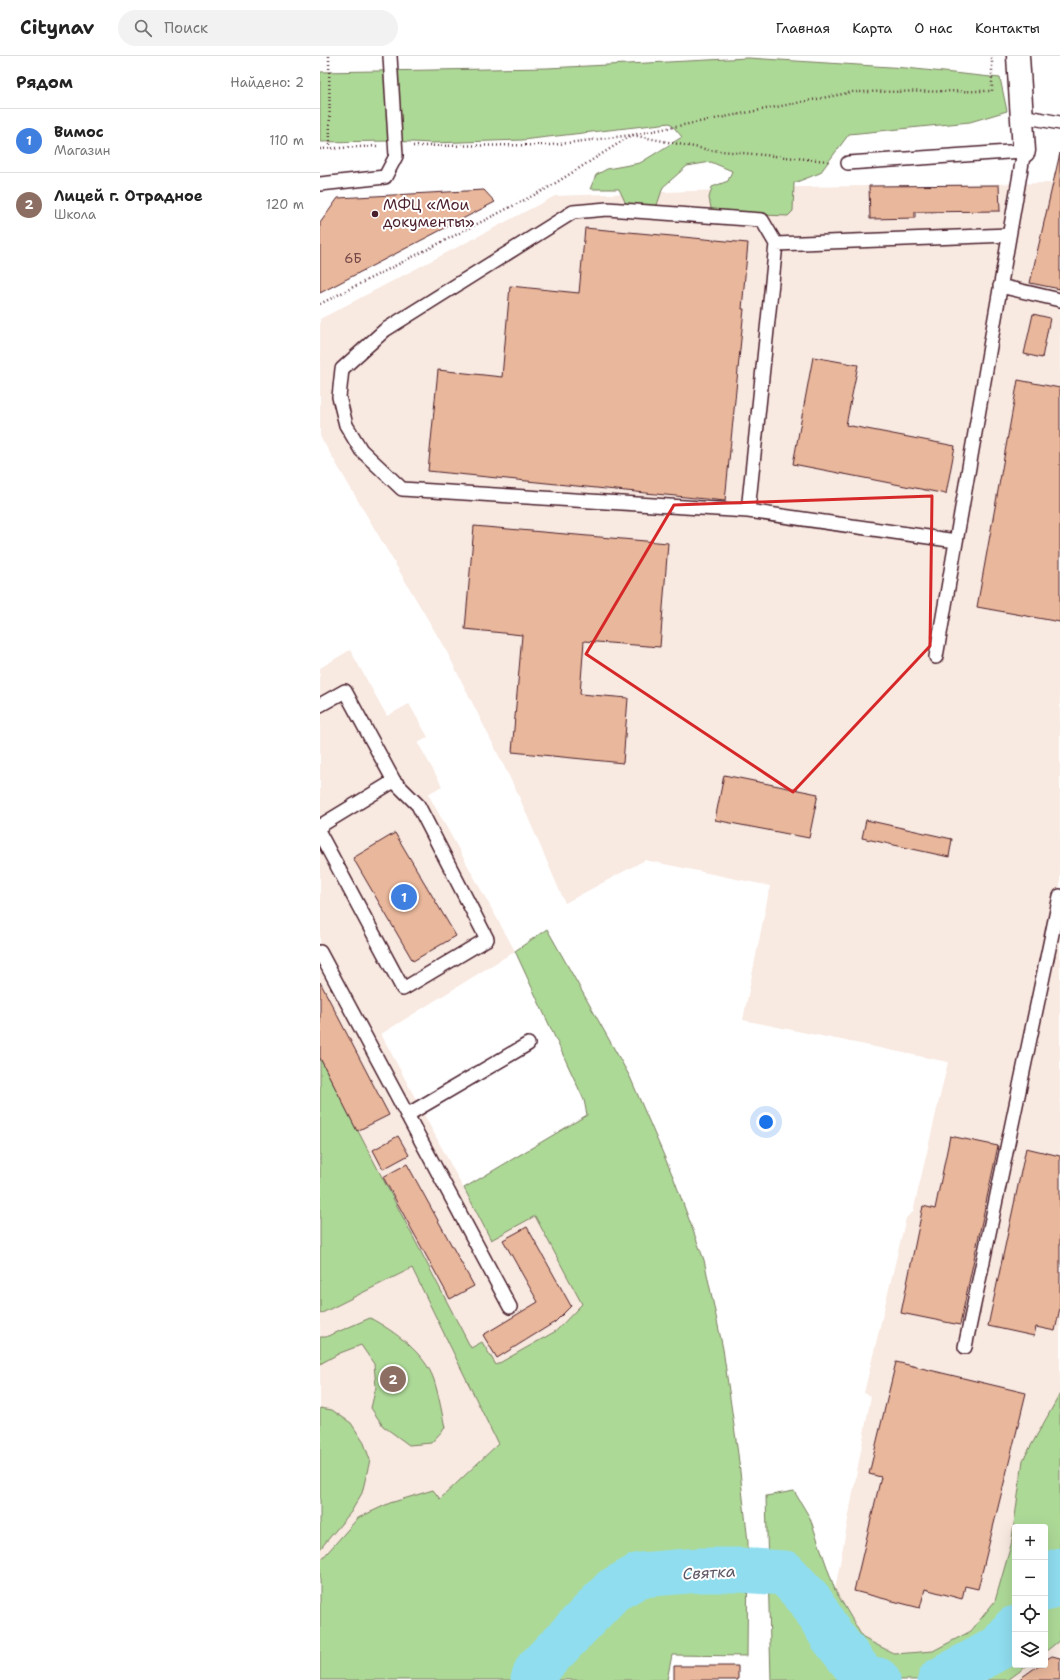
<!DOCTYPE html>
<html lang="ru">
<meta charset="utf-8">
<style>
:root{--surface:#fff;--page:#f2f2f2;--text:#222;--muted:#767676;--line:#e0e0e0;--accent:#b45309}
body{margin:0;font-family:"Shantell Sans",sans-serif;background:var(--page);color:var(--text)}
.controls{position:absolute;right:12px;bottom:12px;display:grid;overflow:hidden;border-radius:4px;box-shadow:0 4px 16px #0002}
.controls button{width:36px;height:36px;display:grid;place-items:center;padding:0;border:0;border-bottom:1px solid var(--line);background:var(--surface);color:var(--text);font:20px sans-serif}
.you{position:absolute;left:446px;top:1066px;width:14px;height:14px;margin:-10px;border:3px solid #fff;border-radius:50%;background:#1a73e8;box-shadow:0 0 0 6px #1a73e833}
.badge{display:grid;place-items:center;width:26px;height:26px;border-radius:50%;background:var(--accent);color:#fff;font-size:13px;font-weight:700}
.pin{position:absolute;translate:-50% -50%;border:2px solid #fff;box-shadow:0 1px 4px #0006}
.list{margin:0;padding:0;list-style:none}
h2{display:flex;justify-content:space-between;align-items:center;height:52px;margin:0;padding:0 16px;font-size:17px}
h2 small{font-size:13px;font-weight:400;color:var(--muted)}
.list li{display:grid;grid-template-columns:26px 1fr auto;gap:12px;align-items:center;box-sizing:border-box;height:64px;padding:0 16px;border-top:1px solid var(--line)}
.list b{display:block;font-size:15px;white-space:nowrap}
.list p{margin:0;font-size:13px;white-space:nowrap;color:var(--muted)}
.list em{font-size:13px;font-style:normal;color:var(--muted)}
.icon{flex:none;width:22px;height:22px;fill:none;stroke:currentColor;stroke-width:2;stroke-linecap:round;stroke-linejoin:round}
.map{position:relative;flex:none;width:740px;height:1624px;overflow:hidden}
header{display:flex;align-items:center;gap:24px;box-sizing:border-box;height:56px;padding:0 20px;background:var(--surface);border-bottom:1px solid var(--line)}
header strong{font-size:19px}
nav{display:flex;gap:22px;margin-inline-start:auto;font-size:14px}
.search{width:280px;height:36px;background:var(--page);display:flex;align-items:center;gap:10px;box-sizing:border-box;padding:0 14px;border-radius:22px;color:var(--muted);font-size:15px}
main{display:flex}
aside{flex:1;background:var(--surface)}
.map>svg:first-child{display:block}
</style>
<header>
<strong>Citynav</strong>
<div class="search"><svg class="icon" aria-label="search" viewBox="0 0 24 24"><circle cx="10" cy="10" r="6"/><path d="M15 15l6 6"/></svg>Поиск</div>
<nav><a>Главная</a><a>Карта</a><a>О нас</a><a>Контакты</a></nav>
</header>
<main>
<aside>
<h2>Рядом<small>Найдено: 2</small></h2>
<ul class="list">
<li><span class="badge" style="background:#3f7fe0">1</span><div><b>Вимос</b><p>Магазин</p></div><em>110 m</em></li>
<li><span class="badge" style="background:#8d6e63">2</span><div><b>Лицей г. Отрадное</b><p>Школа</p></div><em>120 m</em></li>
</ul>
</aside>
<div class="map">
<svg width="740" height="1624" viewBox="0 0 740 1624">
<rect width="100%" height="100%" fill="#fff"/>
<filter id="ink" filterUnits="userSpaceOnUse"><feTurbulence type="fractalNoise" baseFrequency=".025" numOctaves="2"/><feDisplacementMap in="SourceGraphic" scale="8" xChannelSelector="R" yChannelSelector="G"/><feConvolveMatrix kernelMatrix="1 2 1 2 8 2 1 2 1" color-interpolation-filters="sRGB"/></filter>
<g filter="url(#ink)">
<path fill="#f8e9e1" d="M740,97V1338L703,1404L691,1489L675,1545L651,1575L613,1595L575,1598L543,1582L515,1534L551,1340L544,1337L586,1162L593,1156L628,1006L423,964L450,830L325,804L245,847L197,736L127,596L0,380V263L235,140L481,131L733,127Z
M30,594L67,660L89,648L108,681L98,687L122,730L108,738L195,895L61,978L171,1184L215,1160L262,1248L236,1275L175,1310L162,1286L151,1292L0,1002V612Z
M92,1212L178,1388L0,1556V1258Z
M740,1584V1624H688L708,1609H725V1596Z"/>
<path fill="#add997" stroke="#7c7c61" d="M428,2L586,12L680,22L687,55L650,66L529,78L500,117L474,127L473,155L468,160L392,157L389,142L392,131L408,125L412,115L391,106L367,110L343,131L336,152L307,150L299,133H270L276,119L287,113L320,107L362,81L350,67L202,84L112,87L71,85L0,86V16L227,12Z
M227,873L310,1021L354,1123L384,1204L403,1293L418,1398L428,1486L427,1600L352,1599L347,1624H0V1505L38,1462L70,1447L113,1434L120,1443L178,1388L92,1212L0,1258V1002L151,1292L162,1286L176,1309L236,1275L262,1248L215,1160L171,1184L144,1132L267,1059L264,1044L195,895Z
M50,1262C74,1275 105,1297 114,1324C119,1340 122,1357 125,1372L111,1387L89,1389L63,1370L51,1352L56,1331L54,1308L41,1289L20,1297L0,1308V1281H6Z
M740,1338V1584L725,1596V1471H695V1609H708L688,1624H451L446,1440L474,1435L490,1462L515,1534L543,1582L575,1598L613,1595L651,1575L675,1545L691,1489L703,1404Z
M0,1352L12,1354L31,1367L44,1387L50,1404L42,1437L31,1456L0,1493Z"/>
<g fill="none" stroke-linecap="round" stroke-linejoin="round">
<path stroke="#8fddef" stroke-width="45" d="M725,1533L740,1514
M213,1624L217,1613L293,1534L320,1519L380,1514H419L465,1517L490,1544L511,1579L544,1621L558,1624
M620,1624L680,1591L695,1572"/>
</g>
<path fill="#e9b79b" stroke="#4a1f2b" d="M740,97V233L710,227Z
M679,129L680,155L595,156V162L550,163L549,130Z
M164,134L175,146L0,237V167L18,142Z
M265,172L428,187L422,253H424L405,445L108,415L118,314L182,321L190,230L259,237Z
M713,258L730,262L722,302L704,298Z
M493,301L538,309L526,369L635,390L626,438L473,408Z
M698,324L740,332V566L657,551Z
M154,470L348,487L340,591L264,585L260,638L308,642L303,707L192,696L202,579L145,573Z
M404,719L498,738L489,782L395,764Z
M546,764L632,783L629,801L542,782Z
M75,777L136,880L93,905L33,802Z
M0,926L69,1059L37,1075L0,1002Z
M78,1080L89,1099L63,1113L53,1094Z
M630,1080L678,1090L640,1269L581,1257L603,1150L615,1153Z
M706,1092L740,1100V1252L735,1275L716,1271L714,1280L668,1270Z
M87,1108L154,1230L130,1243L63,1121Z
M207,1171L251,1250L235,1266L177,1302L163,1279L218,1246L183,1184Z
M576,1306L706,1337L658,1533L645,1530L642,1543L605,1533L600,1552L534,1535L561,1421L549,1418Z
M732,1600L740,1602V1624H698L719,1609H725V1604Z
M354,1610H418V1624H354Z"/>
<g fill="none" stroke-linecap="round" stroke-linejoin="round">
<defs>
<path id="service" d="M702,60L740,67
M528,107L704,95L616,601
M0,128L65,121L76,100L70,0
M456,188L442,164L287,153L253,156L65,274L22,313L19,341L26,369L41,394L82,433L428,455L636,485
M680,230L740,244
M428,455L456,188L689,179
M0,649L25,635L74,725L98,749L167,883L83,933L0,778
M0,770L74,725
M0,896L190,1251
M87,1059L208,988
M645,1291L740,840"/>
<path id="minor" d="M698,0L704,95"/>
</defs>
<use href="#service" stroke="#4a1f2b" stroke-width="16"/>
<use href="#minor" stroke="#4a1f2b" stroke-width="25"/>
<path stroke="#4a1f2b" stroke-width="2.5" stroke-dasharray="1 3" stroke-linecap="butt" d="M9,0L10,92
M93,90L231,89L312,79L533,36L672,35V0
M0,93L57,90
M0,248L226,133L312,79L390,94L508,105"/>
<use href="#service" stroke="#fff" stroke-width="13"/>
<use href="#minor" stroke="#fff" stroke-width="22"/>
</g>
</g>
<path fill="none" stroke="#d62828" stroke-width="3" stroke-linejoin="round" d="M612,440L610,590L473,736L266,598L354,449Z"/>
<circle fill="#4a1f2b" stroke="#fff" stroke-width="1.5" cx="55" cy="158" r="4"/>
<g text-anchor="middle" stroke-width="4" stroke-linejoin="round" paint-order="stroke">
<g font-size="13" fill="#724547">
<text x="33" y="207">6Б</text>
</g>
<g font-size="15" fill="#4a1f2b" stroke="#fff" text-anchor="start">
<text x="63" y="154">МФЦ «Мои<tspan x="63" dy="17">документы»</tspan></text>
</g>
<g font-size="16" font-style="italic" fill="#5f5866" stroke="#fff">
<text transform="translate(389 1516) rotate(-3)" y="6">Святка</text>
</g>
</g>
</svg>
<div class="controls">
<button>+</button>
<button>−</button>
<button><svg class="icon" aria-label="locate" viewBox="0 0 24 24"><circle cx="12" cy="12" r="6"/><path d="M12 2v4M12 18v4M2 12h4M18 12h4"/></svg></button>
<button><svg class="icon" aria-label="layers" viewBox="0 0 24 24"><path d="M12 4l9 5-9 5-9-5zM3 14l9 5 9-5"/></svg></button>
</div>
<div class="you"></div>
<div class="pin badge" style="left:84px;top:841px;background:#3f7fe0">1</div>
<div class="pin badge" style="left:73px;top:1323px;background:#8d6e63">2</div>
</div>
</main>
